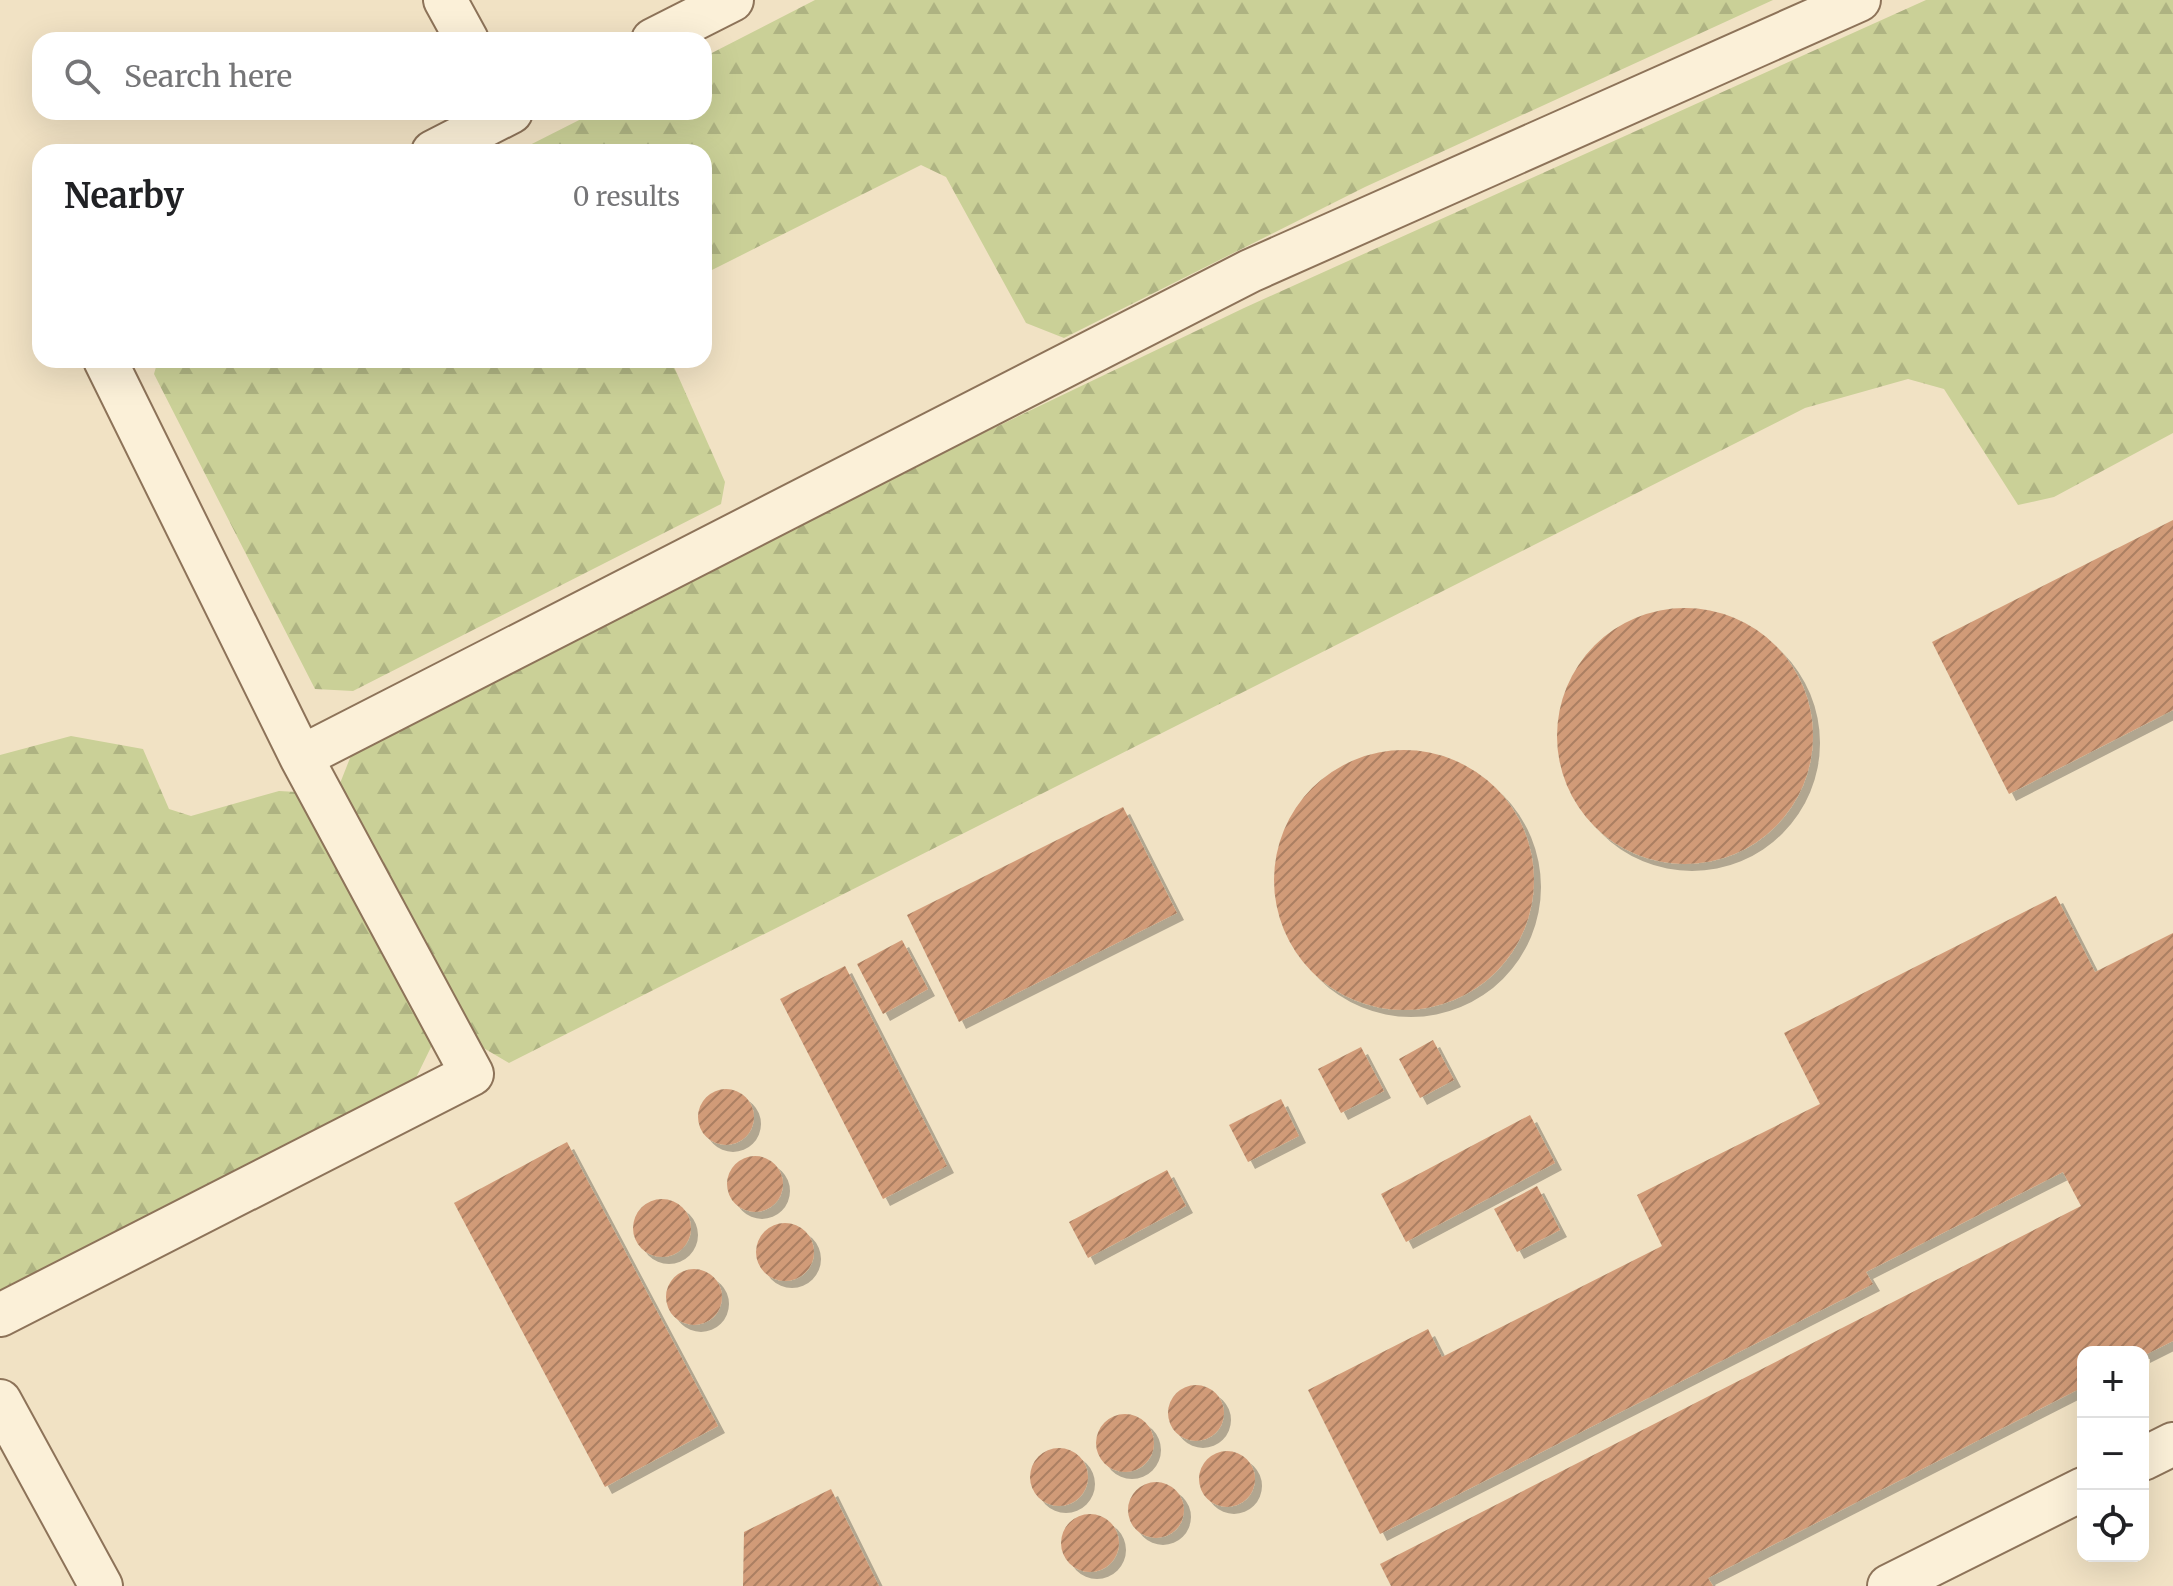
<!DOCTYPE html>
<meta charset="utf-8">
<style>
:root{--surface:#fff;--page:#f2f2f2;--text:#202124;--muted:#757577;--line:#e0e0e0}
body{margin:0;font-family:Merriweather,serif;background:var(--page);color:var(--text)}
.controls{position:absolute;right:24px;bottom:24px;display:grid;overflow:hidden;border-radius:16px;box-shadow:0 8px 32px #0002}
.controls button{width:72px;height:72px;display:grid;place-items:center;padding:0;border:0;border-bottom:2px solid var(--line);background:var(--surface);color:var(--text);font:40px sans-serif}
.list{margin:0;padding:0;list-style:none}
h2{display:flex;justify-content:space-between;align-items:center;height:104px;margin:0;padding:0 32px;font-size:34px}
h2 small{font-size:26px;font-weight:400;color:var(--muted)}
.icon{flex:none;width:44px;height:44px;fill:none;stroke:currentColor;stroke-width:2;stroke-linecap:round;stroke-linejoin:round}
.map{position:relative;flex:none;width:2173px;height:1586px;overflow:hidden}
.search{position:absolute;background:var(--surface);box-shadow:0 8px 32px #0002;left:32px;top:32px;width:680px;height:88px;display:flex;align-items:center;gap:20px;box-sizing:border-box;padding:0 28px;border-radius:24px;color:var(--muted);font-size:30px}
.panel{position:absolute;background:var(--surface);box-shadow:0 8px 32px #0002;left:32px;top:144px;width:680px;height:224px;border-radius:24px}
.map>svg:first-child{display:block}
</style>
<div class="map">
<svg width="2173" height="1586" viewBox="0 0 2173 1586">
<defs>
<pattern id="forest-firs" width="22" height="20" patternUnits="userSpaceOnUse" patternTransform="scale(2)"><rect width="22" height="20" fill="#cad097"/><path d="M5 1l3.5 6h-7zM16 11l3.5 6h-7z" fill="#aeb382"/></pattern>
<pattern id="building-hatch" width="6" height="6" patternUnits="userSpaceOnUse" patternTransform="scale(2)"><rect width="6" height="6" fill="#d19b78"/><path d="M-1 1l2-2M0 6l6-6M5 7l2-2" fill="none" stroke="#ab7f62"/></pattern>
<filter id="shadow"><feDropShadow dx="7" dy="7" stdDeviation="0" flood-color="#0004"/></filter>
</defs>
<rect width="100%" height="100%" fill="#f1e2c4"/>
<path fill="url(#forest-firs)" d="M815,0H1773L1365,187L1064,338L1026,323L946,177L921,165L704,274V152H516L595,112H704V57Z
M1926,0H2173V433L2054,497L2018,505L1944,389L1908,379L1805,408L509,1063L480,1046L337,791L352,753L852,496L1244,308Z
M158,360H671L725,482L721,504L353,691L315,689L154,374Z
M71,736L143,749L169,809L191,816L279,791L297,792L433,1043L412,1086L0,1297V755Z"/>
<path fill="url(#building-hatch)" filter="url(#shadow)" d="M2173,520V710L2009,794L1932,642Z
M1557 736a128 128 0 1 1 256 0a128 128 0 1 1-256 0Z
M1274 880a130 130 0 1 1 260 0a130 130 0 1 1-260 0Z
M1123,807L1177,913L959,1022L907,915Z
M2056,896L2095,972L2173,933V1341L2143,1356V1352H2083V1387L1708,1578L1713,1586H1391L1380,1564L2081,1206L2063,1172L1866,1272L1873,1284L1380,1534L1308,1390L1428,1329L1442,1357L1662,1246L1637,1195L1820,1104L1784,1033Z
M902,940L928,989L883,1014L857,964Z
M845,966L947,1166L883,1199L780,999Z
M1433,1040L1454,1080L1420,1098L1399,1059Z
M1361,1047L1384,1091L1341,1113L1318,1069Z
M698 1117a28 28 0 1 1 56 0a28 28 0 1 1-56 0Z
M1281,1099L1299,1136L1248,1162L1229,1125Z
M1530,1115L1555,1163L1406,1242L1381,1194Z
M567,1142L718,1426L605,1487L454,1203Z
M727 1184a28 28 0 1 1 56 0a28 28 0 1 1-56 0Z
M1167,1170L1186,1206L1088,1258L1069,1222Z
M1537,1186L1560,1230L1517,1252L1494,1209Z
M633 1228a29 29 0 1 1 58 0a29 29 0 1 1-58 0Z
M756 1252a29 29 0 1 1 58 0a29 29 0 1 1-58 0Z
M666 1297a28 28 0 1 1 56 0a28 28 0 1 1-56 0Z
M1168 1413a28 28 0 1 1 56 0a28 28 0 1 1-56 0Z
M1096 1443a29 29 0 1 1 58 0a29 29 0 1 1-58 0Z
M1030 1477a29 29 0 1 1 58 0a29 29 0 1 1-58 0Z
M1199 1479a28 28 0 1 1 56 0a28 28 0 1 1-56 0Z
M1128 1510a28 28 0 1 1 56 0a28 28 0 1 1-56 0Z
M831,1489L879,1586H743L744,1532Z
M1061 1543a29 29 0 1 1 58 0a29 29 0 1 1-58 0Z"/>
<g fill="none" stroke-linecap="round" stroke-linejoin="round">
<defs>
<path id="minor" d="M445,0L467,40
M653,40L732,0
M433,152L511,112
M301,757L1250,271L1859,0
M0,1315L472,1074L301,757L105,360
M0,1401L101,1586
M2143,1459L2173,1444
M1889,1586L2083,1489"/>
</defs>
<use href="#minor" stroke="#8d7359" stroke-width="46"/>
<use href="#minor" stroke="#fbf0d8" stroke-width="42"/>
</g>
</svg>
<div class="controls">
<button>+</button>
<button>−</button>
<button><svg class="icon" aria-label="locate" viewBox="0 0 24 24"><circle cx="12" cy="12" r="6"/><path d="M12 2v4M12 18v4M2 12h4M18 12h4"/></svg></button>
</div>
<div class="search"><svg class="icon" aria-label="search" viewBox="0 0 24 24"><circle cx="10" cy="10" r="6"/><path d="M15 15l6 6"/></svg>Search here</div>
<section class="panel">
<h2>Nearby<small>0 results</small></h2>
<ul class="list">
</ul>
</section>
</div>
